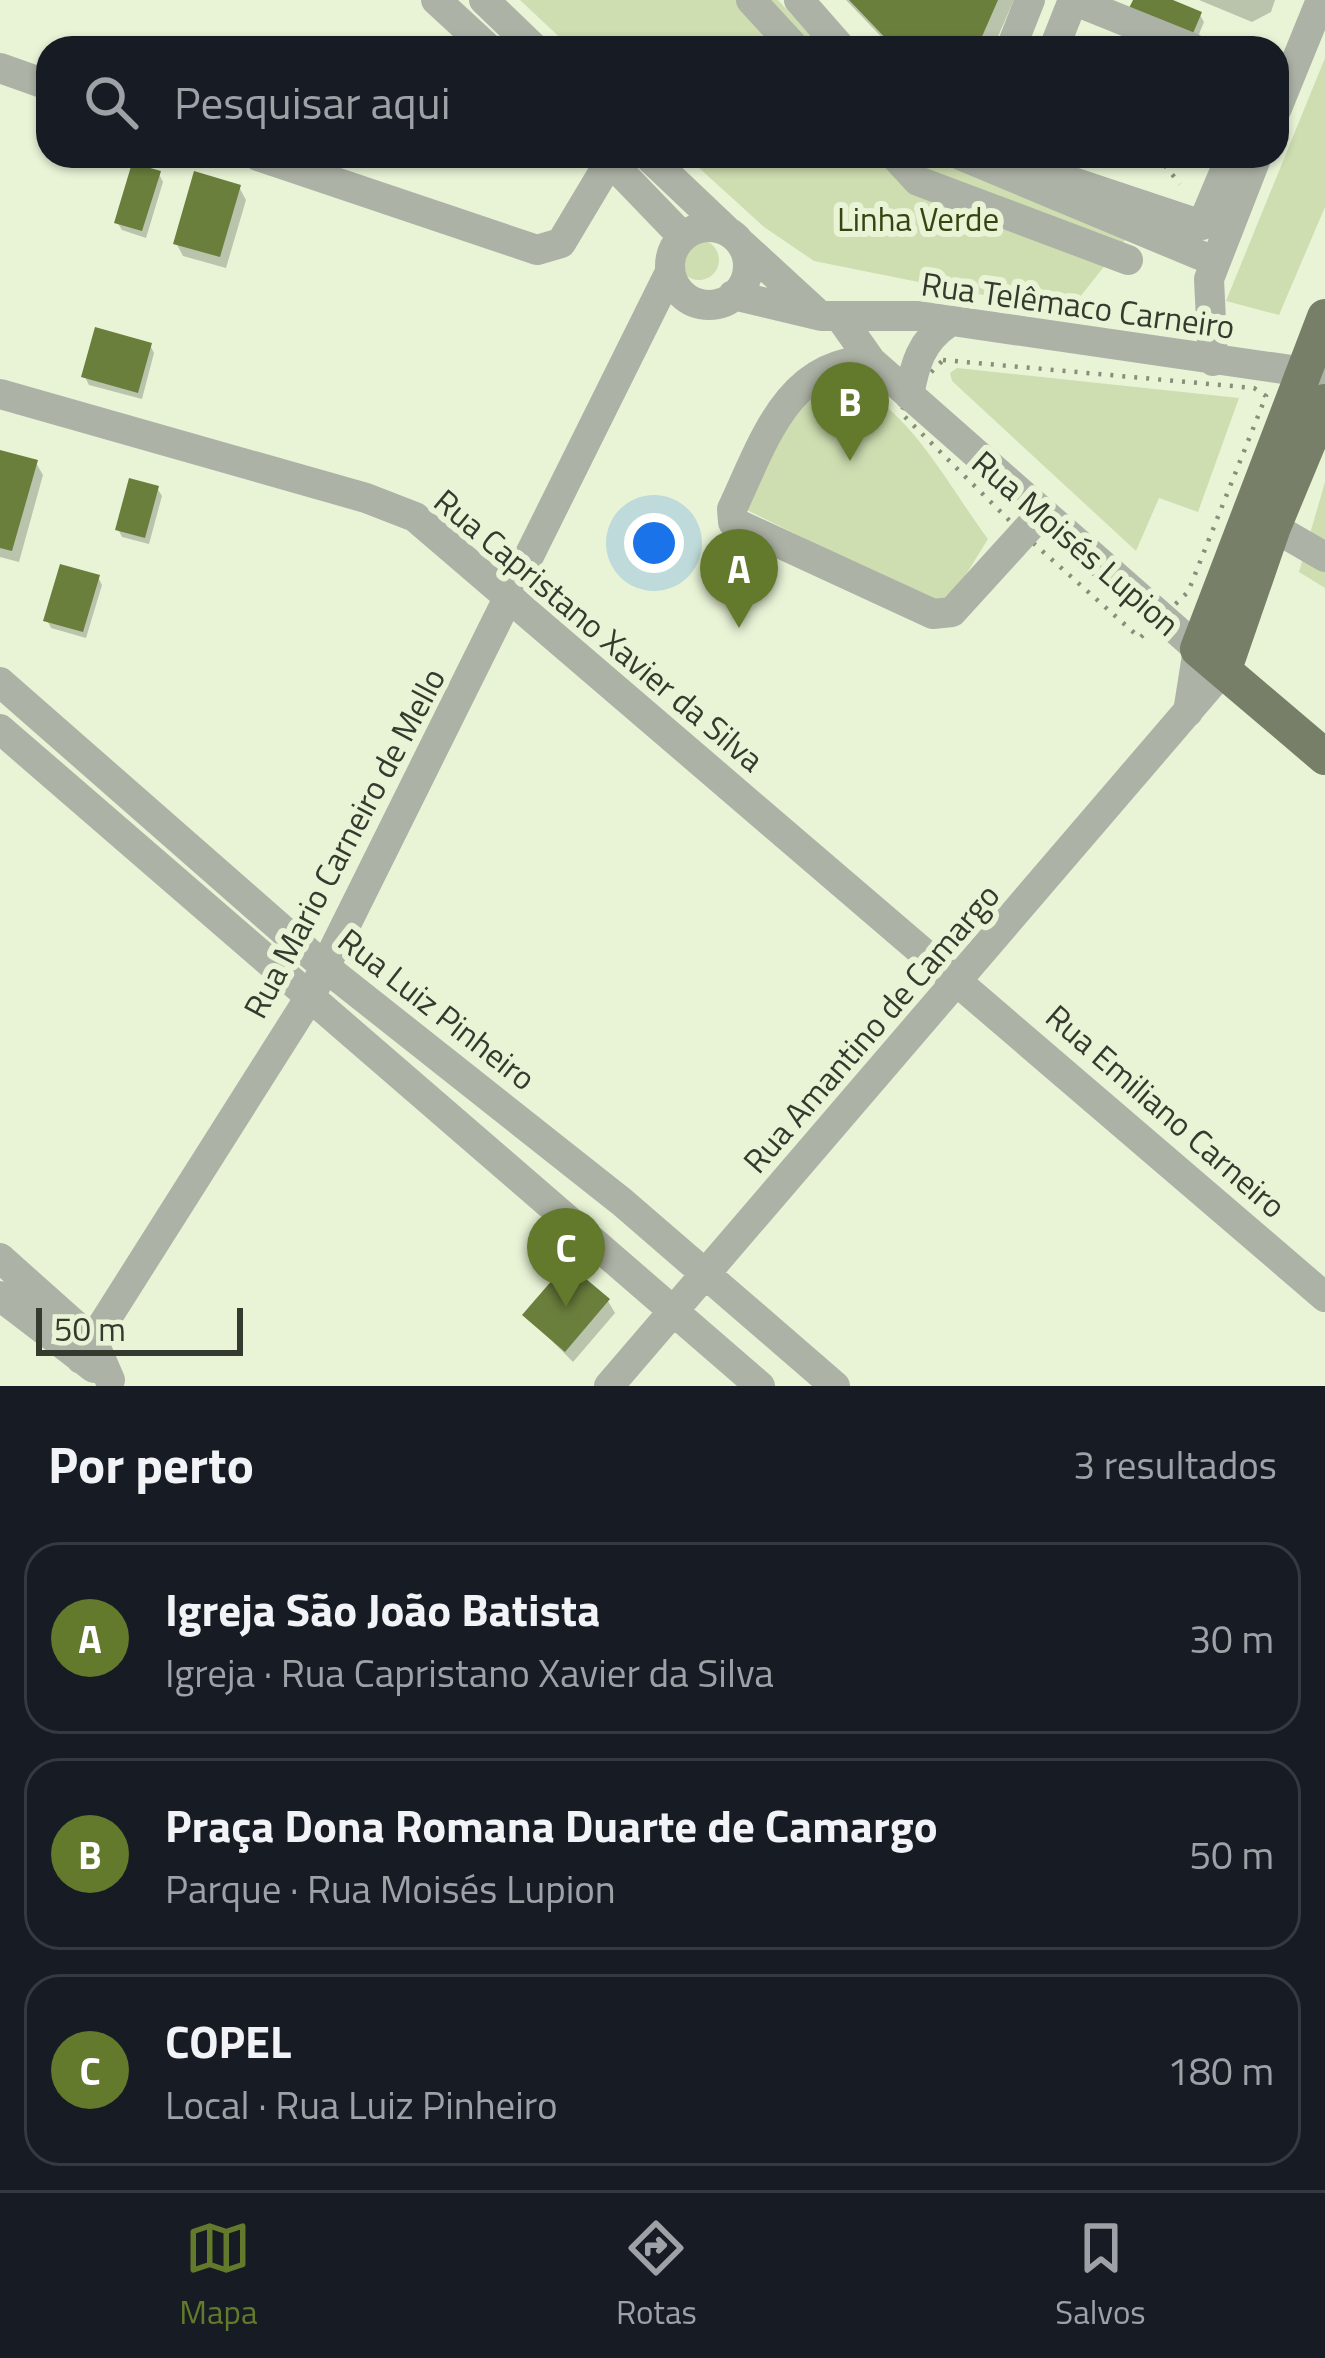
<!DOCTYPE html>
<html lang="pt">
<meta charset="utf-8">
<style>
:root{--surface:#171b24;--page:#242831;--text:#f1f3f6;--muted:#9ea1a6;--line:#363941;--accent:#63792b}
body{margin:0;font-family:"Titillium Web",sans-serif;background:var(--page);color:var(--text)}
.scale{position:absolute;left:36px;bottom:30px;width:207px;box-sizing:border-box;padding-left:12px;border:6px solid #353a2e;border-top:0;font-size:33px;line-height:42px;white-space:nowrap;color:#353a2e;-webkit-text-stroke:9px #e9f4d7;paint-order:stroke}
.you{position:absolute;left:654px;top:543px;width:42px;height:42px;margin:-30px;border:9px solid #fff;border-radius:50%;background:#1a73e8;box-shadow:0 0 0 18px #1a73e833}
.badge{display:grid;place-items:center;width:78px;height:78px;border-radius:50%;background:var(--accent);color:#fff;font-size:39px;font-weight:700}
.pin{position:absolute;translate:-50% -99px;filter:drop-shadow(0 3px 6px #0008)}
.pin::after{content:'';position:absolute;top:63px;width:42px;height:36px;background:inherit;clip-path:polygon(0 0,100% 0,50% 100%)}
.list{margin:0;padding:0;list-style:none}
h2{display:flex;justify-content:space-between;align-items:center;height:156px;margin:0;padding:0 48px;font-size:51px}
h2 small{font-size:39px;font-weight:400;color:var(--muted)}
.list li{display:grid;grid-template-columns:78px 1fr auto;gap:36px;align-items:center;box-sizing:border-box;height:192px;margin:0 24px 24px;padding:0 24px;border:3px solid var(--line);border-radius:36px}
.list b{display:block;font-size:45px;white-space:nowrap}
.list p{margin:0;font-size:39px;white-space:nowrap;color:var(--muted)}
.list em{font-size:39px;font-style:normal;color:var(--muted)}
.icon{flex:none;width:66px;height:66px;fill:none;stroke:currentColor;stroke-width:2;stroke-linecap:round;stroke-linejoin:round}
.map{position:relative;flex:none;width:1325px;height:1386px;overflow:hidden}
.search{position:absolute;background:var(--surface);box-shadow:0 3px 9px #0004;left:36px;right:36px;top:36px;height:132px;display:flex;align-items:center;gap:30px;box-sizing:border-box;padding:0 42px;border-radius:36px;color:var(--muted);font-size:45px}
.sheet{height:804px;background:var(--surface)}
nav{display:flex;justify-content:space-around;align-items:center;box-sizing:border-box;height:168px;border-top:3px solid var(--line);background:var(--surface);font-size:33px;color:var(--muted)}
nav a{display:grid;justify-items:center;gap:6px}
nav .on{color:var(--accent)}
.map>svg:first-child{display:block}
</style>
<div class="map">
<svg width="1325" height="1386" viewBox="0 0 1325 1386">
<rect width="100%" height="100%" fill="#e9f4d7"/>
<path fill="#cedeb1" d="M520,0H778L822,48H571Z
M1325,58V207L1279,315L1226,301Z
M686,156H931L1126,239L1068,312L814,261L764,227Z
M679 260a20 20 0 1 1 40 0a20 20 0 1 1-40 0Z
M957,368L1239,398L1198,512L1159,498L1136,551L952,381L950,373Z
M830,377C903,393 946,483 988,539L949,602L937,604L747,510L792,412Z
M1325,482V588L1299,572Z"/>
<path fill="#0003" d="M846,0H1014L993,48H892Z
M1136,0H1165L1200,15L1204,22L1195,44Z
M1199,0H1275L1271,12L1252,22Z
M159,174L163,182L146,238L122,230L117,222Z
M239,187L246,200L226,268L183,256L176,243Z
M150,345L154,353L142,399L89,385L85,377Z
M0,453L36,463L43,475L19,562L0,557Z
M157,488L162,496L149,544L122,537L118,529Z
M98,577L102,585L86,638L51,628L47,620Z
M608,1301L615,1313L573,1362L526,1315Z"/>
<path fill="#6b7f3d" d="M849,0H998L977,48H895Z
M1133,0H1173L1202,12L1191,38L1127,12Z
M132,163L161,171L142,231L114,223Z
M194,171L241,185L220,257L173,244Z
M95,327L152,343L138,393L81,377Z
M0,450L38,460L12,551L0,548Z
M129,478L159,486L145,538L115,530Z
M60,564L100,575L83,632L43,621Z
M567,1263L610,1299L565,1352L522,1315Z"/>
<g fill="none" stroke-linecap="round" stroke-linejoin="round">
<path stroke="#878f7b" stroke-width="4.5" stroke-dasharray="3 9" stroke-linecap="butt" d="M1157,156L1180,184
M943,360L1254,388L1266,396L1188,592L1140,638L1022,533L901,413L909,395Z"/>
<path stroke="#adb2a6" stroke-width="30" d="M436,0L488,48
M484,0L534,48
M751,0L795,48
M799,0L841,48
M1011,48L1030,0
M1054,48L1073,0L1192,48
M0,68L48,85
M1277,108L1321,0
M258,156L537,250L561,243L610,161
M605,156L683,237
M648,156L726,230
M895,156L918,181L1128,260
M962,156L1214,261
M1017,156L1031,168L1202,225L1231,156
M670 266a39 39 0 1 1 78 0a39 39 0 1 1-78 0Z
M743,245L816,312
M733,295L821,316H918L1325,375
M840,317L871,361L1198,649L1188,712
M871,361C787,360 762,446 732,509L733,522L933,614L952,612L1042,513
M1213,361L1209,279L1257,156
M0,394L366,498L415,517L1325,1297
M909,395C915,364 921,341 948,323
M1273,527L1325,557
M0,682L325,967L622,1202L835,1386
M0,729L760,1386
M0,1258L93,1341L110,1380
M0,1296L94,1368
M81,1359L310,997L670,272
M609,1386L1224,669"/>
<path stroke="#777f68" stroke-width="36" d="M1325,317L1198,649L1325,757
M1224,669L1273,527L1325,402"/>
</g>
<g text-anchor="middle" stroke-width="12" stroke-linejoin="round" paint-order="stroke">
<g font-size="33" fill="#364412" stroke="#e9f4d7">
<text x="918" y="231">Linha Verde</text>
</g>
<g font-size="33" fill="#353a2e" stroke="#e9f4d7">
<text transform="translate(1078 305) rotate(8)" y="12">Rua Telêmaco Carneiro</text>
<text transform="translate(1076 543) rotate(41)" y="12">Rua Moisés Lupion</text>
<text transform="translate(599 630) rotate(40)" y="12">Rua Capristano Xavier da Silva</text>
<text transform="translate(344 843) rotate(-62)" y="12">Rua Mario Carneiro de Mello</text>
<text transform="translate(437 1009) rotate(38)" y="12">Rua Luiz Pinheiro</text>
<text transform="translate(871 1028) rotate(-49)" y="12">Rua Amantino de Camargo</text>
<text transform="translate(1166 1111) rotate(41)" y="12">Rua Emiliano Carneiro</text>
</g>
</g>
</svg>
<div class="scale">50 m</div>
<div class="you"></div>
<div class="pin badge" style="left:739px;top:628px">A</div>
<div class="pin badge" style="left:850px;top:461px">B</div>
<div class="pin badge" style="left:566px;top:1307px">C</div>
<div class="search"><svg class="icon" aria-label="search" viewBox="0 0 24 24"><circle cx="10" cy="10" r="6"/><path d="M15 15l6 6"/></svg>Pesquisar aqui</div>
</div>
<section class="sheet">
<h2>Por perto<small>3 resultados</small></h2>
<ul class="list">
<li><span class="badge">A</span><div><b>Igreja São João Batista</b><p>Igreja · Rua Capristano Xavier da Silva</p></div><em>30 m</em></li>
<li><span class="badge">B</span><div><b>Praça Dona Romana Duarte de Camargo</b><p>Parque · Rua Moisés Lupion</p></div><em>50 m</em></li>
<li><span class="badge">C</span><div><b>COPEL</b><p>Local · Rua Luiz Pinheiro</p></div><em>180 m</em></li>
</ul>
</section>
<nav>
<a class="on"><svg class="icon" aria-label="map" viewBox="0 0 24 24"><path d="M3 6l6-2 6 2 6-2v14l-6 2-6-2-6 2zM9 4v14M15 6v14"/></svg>Mapa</a>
<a><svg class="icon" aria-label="directions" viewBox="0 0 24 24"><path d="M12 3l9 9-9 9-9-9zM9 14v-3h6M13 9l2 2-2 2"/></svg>Rotas</a>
<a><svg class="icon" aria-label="saved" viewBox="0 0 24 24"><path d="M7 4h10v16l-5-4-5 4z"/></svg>Salvos</a>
</nav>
